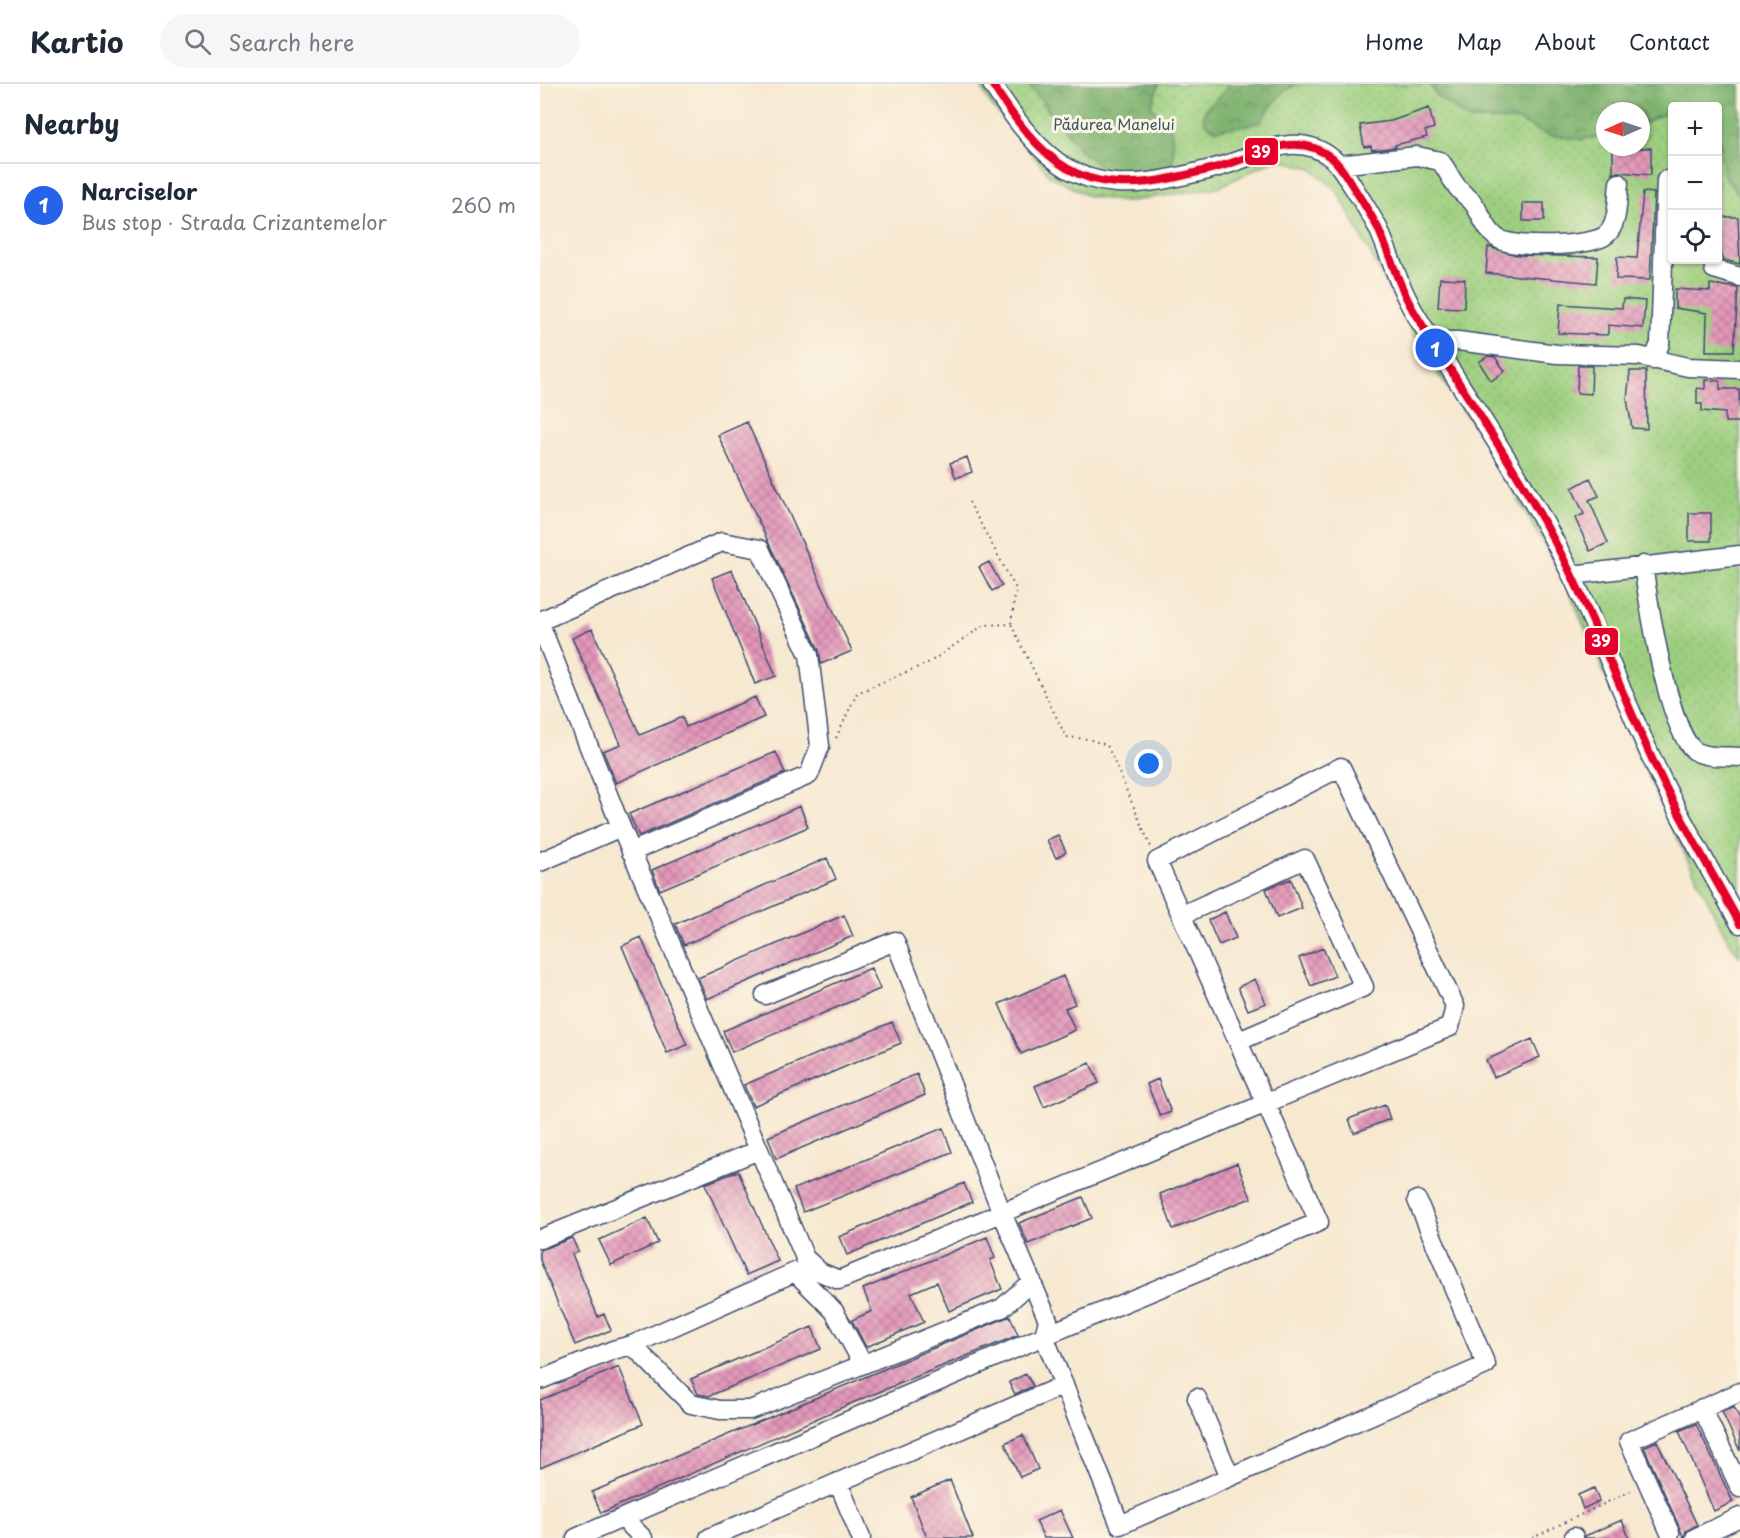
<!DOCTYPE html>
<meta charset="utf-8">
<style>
:root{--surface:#fff;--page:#f6f6f7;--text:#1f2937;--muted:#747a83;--line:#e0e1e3;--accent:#2563eb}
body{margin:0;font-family:"Playpen Sans",sans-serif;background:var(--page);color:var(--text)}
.controls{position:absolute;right:18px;top:18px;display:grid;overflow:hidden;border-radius:6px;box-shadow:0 2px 4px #0004}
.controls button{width:54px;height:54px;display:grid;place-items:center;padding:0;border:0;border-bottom:2px solid var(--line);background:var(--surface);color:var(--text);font:30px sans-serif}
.compass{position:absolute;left:1056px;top:18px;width:54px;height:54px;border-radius:50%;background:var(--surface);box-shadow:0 2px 4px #0004;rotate:267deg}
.you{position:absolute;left:609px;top:680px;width:21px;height:21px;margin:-15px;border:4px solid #fff;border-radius:50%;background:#1a73e8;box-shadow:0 0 0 9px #1a73e833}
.badge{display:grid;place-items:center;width:39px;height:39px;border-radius:50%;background:var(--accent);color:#fff;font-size:20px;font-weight:700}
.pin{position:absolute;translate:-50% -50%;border:3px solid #fff;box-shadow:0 2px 6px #0006}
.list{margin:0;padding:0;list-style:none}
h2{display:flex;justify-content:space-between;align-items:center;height:78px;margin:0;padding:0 24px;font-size:26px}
h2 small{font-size:20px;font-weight:400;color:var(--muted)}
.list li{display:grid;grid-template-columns:39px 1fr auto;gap:18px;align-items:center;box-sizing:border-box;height:84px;padding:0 24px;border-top:2px solid var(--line)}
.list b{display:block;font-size:22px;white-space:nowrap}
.list p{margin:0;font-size:20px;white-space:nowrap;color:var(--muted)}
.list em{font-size:20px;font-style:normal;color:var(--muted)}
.icon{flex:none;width:33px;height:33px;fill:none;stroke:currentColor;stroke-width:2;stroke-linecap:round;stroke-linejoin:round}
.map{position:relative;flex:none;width:1200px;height:1454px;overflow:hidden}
header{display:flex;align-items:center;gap:36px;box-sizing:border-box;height:84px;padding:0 30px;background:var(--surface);border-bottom:2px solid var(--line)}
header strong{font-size:28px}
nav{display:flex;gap:33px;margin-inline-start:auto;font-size:21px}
.search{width:420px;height:54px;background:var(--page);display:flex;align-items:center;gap:15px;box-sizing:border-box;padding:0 21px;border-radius:33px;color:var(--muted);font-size:22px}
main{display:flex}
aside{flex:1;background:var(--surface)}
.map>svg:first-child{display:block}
</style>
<header>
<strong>Kartio</strong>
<div class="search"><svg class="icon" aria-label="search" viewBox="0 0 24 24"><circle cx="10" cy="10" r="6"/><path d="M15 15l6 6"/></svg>Search here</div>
<nav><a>Home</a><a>Map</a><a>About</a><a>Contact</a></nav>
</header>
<main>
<aside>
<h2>Nearby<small></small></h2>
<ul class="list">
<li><span class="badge">1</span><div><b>Narciselor</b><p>Bus stop · Strada Crizantemelor</p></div><em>260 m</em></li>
</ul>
</aside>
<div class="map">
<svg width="1200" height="1454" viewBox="0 0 1200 1454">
<defs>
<pattern id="grass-dots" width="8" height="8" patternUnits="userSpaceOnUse" patternTransform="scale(1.5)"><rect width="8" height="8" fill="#9dcf7f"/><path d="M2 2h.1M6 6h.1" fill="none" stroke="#87b270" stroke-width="1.8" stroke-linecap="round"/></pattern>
<pattern id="forest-crowns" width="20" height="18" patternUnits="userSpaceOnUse" patternTransform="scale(1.5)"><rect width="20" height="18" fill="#7eb26e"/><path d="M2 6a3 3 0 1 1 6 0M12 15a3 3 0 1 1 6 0" fill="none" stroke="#66915e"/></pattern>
<pattern id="building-cross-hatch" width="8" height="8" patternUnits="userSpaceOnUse" patternTransform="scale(1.5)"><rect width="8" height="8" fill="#e498ba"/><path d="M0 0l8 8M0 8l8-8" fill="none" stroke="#b87c9a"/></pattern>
</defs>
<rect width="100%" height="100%" fill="#fcf5e5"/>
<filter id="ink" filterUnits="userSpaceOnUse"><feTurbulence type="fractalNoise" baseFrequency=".0167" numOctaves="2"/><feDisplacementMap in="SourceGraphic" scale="12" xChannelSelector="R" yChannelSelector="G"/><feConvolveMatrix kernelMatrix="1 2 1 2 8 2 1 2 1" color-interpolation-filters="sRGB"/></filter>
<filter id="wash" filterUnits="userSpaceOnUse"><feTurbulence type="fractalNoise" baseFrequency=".008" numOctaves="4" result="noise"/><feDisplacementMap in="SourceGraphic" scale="24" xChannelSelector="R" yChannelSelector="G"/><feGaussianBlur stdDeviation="1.35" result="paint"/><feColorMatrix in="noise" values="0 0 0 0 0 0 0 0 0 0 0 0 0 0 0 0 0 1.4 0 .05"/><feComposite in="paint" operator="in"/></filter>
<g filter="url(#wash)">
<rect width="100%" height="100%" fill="#f7e8d0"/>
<path fill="url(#grass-dots)" stroke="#5c7f6e" stroke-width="1.5" d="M440,0H488L494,5L621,32L611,23L619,0H689L685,11L666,24L719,39L741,9L756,0H890L897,12L930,36H977L1007,50L1041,55L1065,52V63H1101V40L1132,26V176H1178V52L1185,93L1200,112V873L1187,855L1119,718L1026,500L948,362L881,265L797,107L771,84L737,75L679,103L585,118L548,112L510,92L449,18Z"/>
<path fill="url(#forest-crowns)" stroke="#4c7066" stroke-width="1.5" d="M488,0H619L611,23C633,41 634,49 633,77L619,87L575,94L542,68Z
M689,0H756L741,9L719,39L677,46L668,42L663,33C667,18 683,15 689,0Z
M890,0H1200V112L1185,93L1178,52V22H1132V26L1101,40V27H1065V52L1041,55L1007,51L977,36H930L897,12Z"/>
<g id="blocks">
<path fill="url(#building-cross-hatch)" d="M889,24L894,44L885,47L887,53L855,61L856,63L832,66L831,62L824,63L820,41L851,37Z
M1073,64H1111V91L1079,88L1073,90Z
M1103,108L1114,109L1110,196L1076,195L1077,173L1097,174Z
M983,119H1004V137H983Z
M1179,133H1198L1200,180L1184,176L1179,167Z
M948,163L977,171L1058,173L1056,199L946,189Z
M900,194L925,195L924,224L898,223Z
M1170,200L1198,204L1194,267H1166L1167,229L1135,224V205L1170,207Z
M1083,215L1105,217L1103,244L1068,241V251L1018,249L1020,220L1082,224Z
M948,272L955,273L965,287L951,297L939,278Z
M1038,282H1052L1051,310L1037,309Z
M1090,287H1106L1107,345L1092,344L1087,315Z
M1165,296L1180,297V305H1199L1200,338H1185V329L1162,327V320H1157V304L1165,305Z
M207,338L312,567L281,580L279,566L178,351Z
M427,373L432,388L416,394L410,379Z
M1050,394L1059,412L1049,416L1068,459L1050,467L1035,434L1044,430L1032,404Z
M1149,429H1171V457H1149Z
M449,478L462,502L452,507L439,483Z
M192,486L236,592L215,600L172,494Z
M52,545L100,651L142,633L146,643L215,613L224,633L76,699L63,667L81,660L32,554Z
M236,668L245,689L99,752L89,730Z
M260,722L268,743L120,806L112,786Z
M518,751L526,768L516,774L507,756Z
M287,774L296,795L144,861L135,840Z
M751,795L762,824L737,834L726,805Z
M685,828L696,854L679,861L668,836Z
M304,831L313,852L167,915L158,894Z
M101,853L147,961L127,969L82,862Z
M783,864L795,892L771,902L759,874Z
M331,884L340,905L192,968L183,947Z
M523,892L535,920L525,924L535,946L481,970L459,920Z
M715,895L726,919L708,926L698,903Z
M352,938L361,959L213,1022L204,1001Z
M992,955L1000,973L954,993L946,976Z
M550,979L559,999L504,1023L495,1002Z
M377,990L385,1011L236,1075L228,1053Z
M618,995L631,1028L620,1032L607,1000Z
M845,1021L850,1035L814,1049L809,1035Z
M403,1044L412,1068L263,1128L254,1105Z
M697,1079L711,1114L633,1145L620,1110Z
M198,1087L238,1177L206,1191L165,1100Z
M424,1099L432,1118L307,1171L299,1153Z
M543,1113L552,1134L488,1160L479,1139Z
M107,1134L118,1159L71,1181L59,1156Z
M447,1153L455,1174L450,1176L462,1205L409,1227L397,1198L371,1209L384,1238L326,1263L312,1236L332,1227L323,1205Z
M32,1154L38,1167L32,1170L58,1233L64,1230L71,1246L35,1261L0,1176V1166Z
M470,1232L478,1251L312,1319L61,1429L52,1408Z
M272,1243L281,1265L169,1312L158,1310L151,1295Z
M79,1283L103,1340L0,1384V1316Z
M486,1290L493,1302L475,1310L469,1298Z
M1194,1323L1200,1336V1367L1182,1328Z
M1156,1340L1193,1418L1174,1427L1139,1347Z
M483,1351L498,1385L480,1393L465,1359Z
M1117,1357L1157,1441L1146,1447L1144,1454L1104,1363Z
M410,1396L433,1454H387L371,1413Z
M1054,1404L1059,1417L1043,1425L1038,1411Z
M520,1426L533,1454H504L496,1437Z
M1082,1436L1089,1454H1045V1452Z"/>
</g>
</g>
<g filter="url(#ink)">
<use href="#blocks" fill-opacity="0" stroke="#3c4b6f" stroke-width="1.5"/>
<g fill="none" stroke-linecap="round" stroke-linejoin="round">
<defs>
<path id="minor" d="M452,0C503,79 540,115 637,93C660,88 683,83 705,74C735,62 764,51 793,75C801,82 806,92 812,101C821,115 830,129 838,144C851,173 859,204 876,231C929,317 988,400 1032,492C1066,563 1092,637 1127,706C1150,752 1176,796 1200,840
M799,81L877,72L900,77C907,85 911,96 918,104C922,110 930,114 934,120C942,132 945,145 957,154C972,165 1051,163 1066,151C1079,140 1077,115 1079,99
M1173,176L1174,185L1200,193
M894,257H918L1017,270L1099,272L1148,283L1200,285
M1113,276L1120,260L1126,96
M1103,481C1108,515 1128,648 1155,667C1166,674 1186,672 1200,673
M1032,491L1200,471
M0,537L182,458L220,465L269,571L280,662L269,691L91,768
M0,540L81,743L219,1066L0,1155
M0,778L81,743
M642,831L765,775L824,903L699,957
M225,911L355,857L462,1129L508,1236L504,1252
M219,1066L265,1174L280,1188L299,1196C503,1112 707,1027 910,943L915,922L801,683L617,777L779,1138L504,1252
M92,1261L255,1188L294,1227L323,1280
M0,1296L73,1266L92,1261L151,1320L180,1326H210L462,1224L492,1197
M657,1314L690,1393
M1162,1324L1200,1404
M298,1398L321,1454
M83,1434L103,1454
M1130,1449L1089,1357L1200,1308
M1034,1453V1454
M36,1454L504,1252L580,1441L946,1281L877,1116
M169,1454L524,1301
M1155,1454L1200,1433"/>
</defs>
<use href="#minor" stroke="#3c4b6f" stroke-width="21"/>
<path stroke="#3c4b6f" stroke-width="2" stroke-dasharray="1.5 4.5" stroke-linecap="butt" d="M429,418L476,505L471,540
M296,654L317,609L390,578L444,541L471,540L526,653L548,655L567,661L611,763
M992,1454L1095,1405"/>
<use href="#minor" stroke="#fff" stroke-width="18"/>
<defs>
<path id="bus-1" d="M452,0C503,79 540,115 637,93C660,88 683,83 705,74C735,62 764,51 793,75C801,82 806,92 812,101C821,115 830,129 838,144C851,173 859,204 876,231C929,317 988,400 1032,492C1066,563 1092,637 1127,706C1150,752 1176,796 1200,840"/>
</defs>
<use href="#bus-1" stroke="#fcf5e5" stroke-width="12"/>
<use href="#bus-1" stroke="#e4002b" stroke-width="8"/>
</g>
</g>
<g text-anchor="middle" stroke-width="6" stroke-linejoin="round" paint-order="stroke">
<g font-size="15" fill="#3c5766" stroke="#fcf5e5">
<text x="574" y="46">Pădurea Manelui</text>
</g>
</g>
<g stroke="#fcf5e5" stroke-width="2">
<rect x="704" y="53" width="35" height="29" rx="6" fill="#e4002b"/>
<rect x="1044" y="543" width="35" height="29" rx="6" fill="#e4002b"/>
</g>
<g font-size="16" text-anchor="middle" font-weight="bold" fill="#fff">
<text x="721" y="74">39</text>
<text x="1061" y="563">39</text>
</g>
</svg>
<div class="controls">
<button>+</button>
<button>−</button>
<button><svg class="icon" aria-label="locate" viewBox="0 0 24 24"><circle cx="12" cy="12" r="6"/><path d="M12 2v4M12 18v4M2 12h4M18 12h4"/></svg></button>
</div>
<svg class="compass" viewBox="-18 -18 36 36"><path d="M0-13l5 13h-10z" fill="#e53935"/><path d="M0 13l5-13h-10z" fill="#747a83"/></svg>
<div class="you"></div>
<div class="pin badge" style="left:895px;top:264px">1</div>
</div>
</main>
